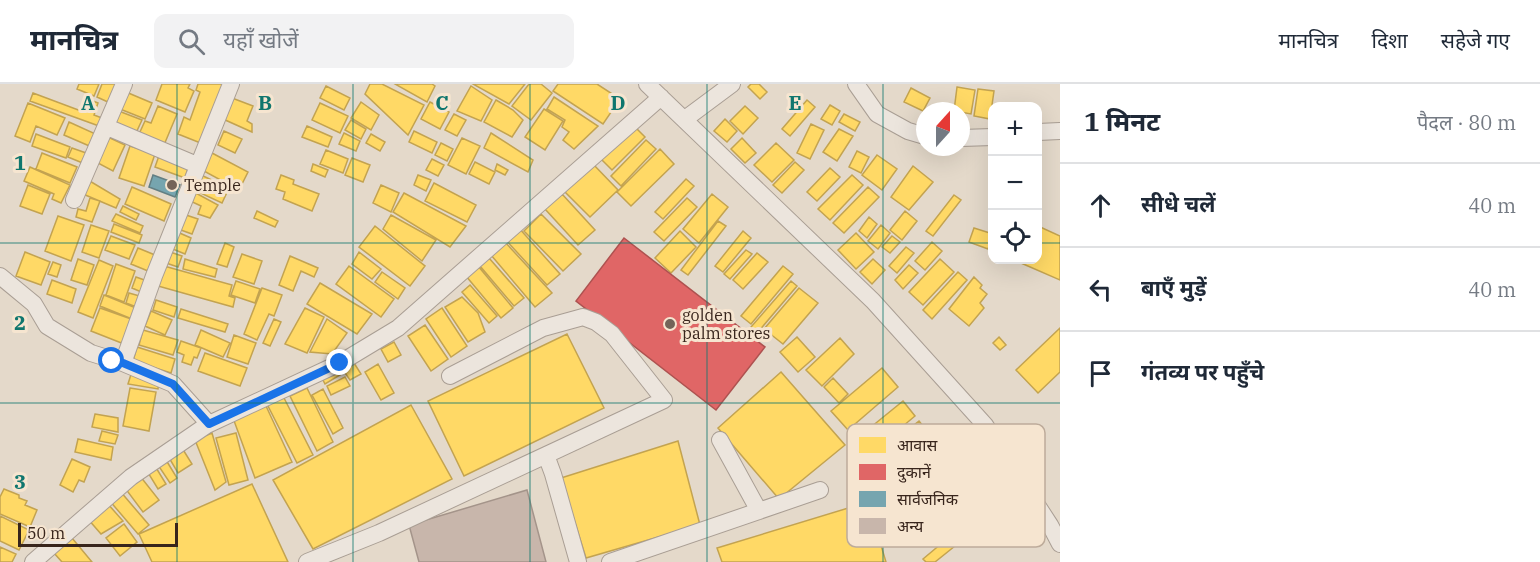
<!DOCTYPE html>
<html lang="hi">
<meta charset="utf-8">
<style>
:root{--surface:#fff;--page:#f2f2f3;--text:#1f2937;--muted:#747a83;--line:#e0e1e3}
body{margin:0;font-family:"IBM Plex Serif","Noto Sans Devanagari",serif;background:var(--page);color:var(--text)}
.controls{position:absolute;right:18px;top:18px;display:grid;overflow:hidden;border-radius:12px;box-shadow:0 6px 24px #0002}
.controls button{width:54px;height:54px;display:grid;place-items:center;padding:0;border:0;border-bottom:2px solid var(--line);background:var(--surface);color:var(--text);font:30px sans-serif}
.compass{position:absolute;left:916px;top:18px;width:54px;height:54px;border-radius:50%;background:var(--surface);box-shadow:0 6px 24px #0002;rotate:21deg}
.scale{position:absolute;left:18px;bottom:15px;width:160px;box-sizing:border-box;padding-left:6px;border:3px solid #38251c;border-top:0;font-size:16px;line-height:21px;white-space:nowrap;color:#38251c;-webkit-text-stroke:4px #f6e5d0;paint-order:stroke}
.stop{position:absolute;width:18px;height:18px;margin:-14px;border:4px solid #1a73e8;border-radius:50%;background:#fff}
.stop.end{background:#1a73e8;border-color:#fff;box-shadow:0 2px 6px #0008}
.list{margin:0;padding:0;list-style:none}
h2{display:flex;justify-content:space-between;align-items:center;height:78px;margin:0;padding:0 24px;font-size:26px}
h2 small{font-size:20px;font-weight:400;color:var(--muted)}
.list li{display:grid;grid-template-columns:39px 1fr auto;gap:18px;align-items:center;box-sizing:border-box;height:84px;padding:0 24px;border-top:2px solid var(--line)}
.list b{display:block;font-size:22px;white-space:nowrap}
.list em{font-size:20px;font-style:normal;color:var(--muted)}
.icon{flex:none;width:33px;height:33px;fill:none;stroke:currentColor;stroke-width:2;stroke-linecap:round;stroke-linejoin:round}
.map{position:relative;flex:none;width:1060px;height:478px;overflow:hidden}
header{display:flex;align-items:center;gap:36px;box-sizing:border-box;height:84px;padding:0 30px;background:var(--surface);border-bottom:2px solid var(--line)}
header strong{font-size:28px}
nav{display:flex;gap:33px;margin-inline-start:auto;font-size:21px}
.search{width:420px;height:54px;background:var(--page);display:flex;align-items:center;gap:15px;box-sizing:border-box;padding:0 21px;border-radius:12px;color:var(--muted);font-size:22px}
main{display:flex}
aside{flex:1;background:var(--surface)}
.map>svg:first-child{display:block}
</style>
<header>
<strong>मानचित्र</strong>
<div class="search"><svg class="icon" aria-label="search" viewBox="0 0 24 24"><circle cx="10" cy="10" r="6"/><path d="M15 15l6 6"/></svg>यहाँ खोजें</div>
<nav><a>मानचित्र</a><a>दिशा</a><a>सहेजे गए</a></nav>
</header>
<main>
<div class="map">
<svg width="1060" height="478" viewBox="0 0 1060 478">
<rect width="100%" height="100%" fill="#e4d9ca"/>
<path fill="#ffd966" stroke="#c3a350" stroke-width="1.5" d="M79,0H99L94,12L77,5Z
M102,0H118L110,19L97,13Z
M162,0H190L188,4L194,7L185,28L156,16Z
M198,0H226L203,60L178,50L184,33L190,36L200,8L196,6Z
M370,0H382L424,21L408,51L365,10Z
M395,0H432L435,2L427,18Z
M473,0H525L509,20Z
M529,0H541L552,9L531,36L512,22Z
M558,0H597L620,15L603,40L553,7Z
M751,0H759L767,8L760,15L748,3Z
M326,2L350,14L344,26L320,14Z
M471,2L492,16L481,37L457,27Z
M957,3L975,6L971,30L954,27Z
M911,4L930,14L923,27L904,18Z
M978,5L994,7L990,35L974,32Z
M126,8L152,19L145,35L120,25Z
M33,9L81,27L85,14L98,19L94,31L102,34L99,42L30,17Z
M554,13L598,42L574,65L563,56L569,48L562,43L565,36L547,25Z
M232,14L253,22L247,37L252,40V48L223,35Z
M496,16L513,26L523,36L512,53L484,38Z
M807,16L815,23L790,52L782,45Z
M361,18L379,31L371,46L351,34Z
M430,18L449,28L440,45L421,35Z
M28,19L65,34L57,51L36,42L30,58L15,52Z
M320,19L348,32L340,49L312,36Z
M830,21L840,27L832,41L821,35Z
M158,22L177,30L164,61L139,50L145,37L151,39Z
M745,22L758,34L743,50L730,37Z
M544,25L563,37L545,66L525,53Z
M116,26L142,36L135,51L110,41Z
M454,30L466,36L457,52L445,46Z
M844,30L860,38L855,47L839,38Z
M725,35L737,47L727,58L714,47Z
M351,36L366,45L361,55L345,46Z
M69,38L100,52L94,64L64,51Z
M811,40L824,46L810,75L797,69Z
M307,42L332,53L328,63L302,53Z
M634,42L645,53L612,86L601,75Z
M839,45L853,52L837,77L823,68Z
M224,47L242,55L235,69L218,61Z
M414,47L437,58L432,69L409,58Z
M344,49L360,57L356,67L339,60Z
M491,49L533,76L528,88L484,64Z
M36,50L70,63L66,74L32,62Z
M371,50L385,58L380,67L366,59Z
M108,53L125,61L113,87L96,78Z
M462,54L480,62L466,90L448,81Z
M742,54L756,69L745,79L731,65Z
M646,56L656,65L621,102L611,92Z
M441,59L453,65L447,77L435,71Z
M776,59L794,76L772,98L754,81Z
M130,62L155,70L144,102L119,94Z
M72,64L89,70L85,80L68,73Z
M660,65L674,80L631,122L617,108Z
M326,66L348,75L343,89L320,80Z
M857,67L869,73L861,89L849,83Z
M42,69L77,83L70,99L36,85Z
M160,69L189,81L185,94L155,83Z
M212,69L248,88L239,106L202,86Z
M877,71L897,85L882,106L862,91Z
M352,74L370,81L363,98L345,91Z
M432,75L444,81L438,92L426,86Z
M475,78L495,88L489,100L469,90Z
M795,78L804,86L782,109L773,101Z
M592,79L618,106L590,133L563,106Z
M313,80L328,86L325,93L311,87Z
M497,80L508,86L505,91L495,86Z
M913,82L933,98L909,126L891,113Z
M30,83L70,101L61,119L52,115L54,110L24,97Z
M830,84L840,93L817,117L807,108Z
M201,91L229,104L222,119L194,106Z
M281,91L294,96L293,100L319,110L312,127L283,115L285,108L276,105Z
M418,91L431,96L426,107L414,101Z
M852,91L863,101L830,136L818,125Z
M686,95L694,102L663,135L655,128Z
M88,96L120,115L116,124L83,110Z
M434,99L476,121L467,138L425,117Z
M28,101L50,110L42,130L20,122Z
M381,101L399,109L391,128L373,119Z
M132,103L171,120L164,137L125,120Z
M868,103L879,113L844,149L833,139Z
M192,107L218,121L210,134L198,130L201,122L188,116Z
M404,109L466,142L450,163L393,128Z
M562,110L595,146L578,161L545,125Z
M712,110L728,123L699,159L683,145Z
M954,111L961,116L933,152L926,147Z
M90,114L100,117L92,138L76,133L78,125L86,127Z
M687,114L697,123L664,157L654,148Z
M123,122L139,130L136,136L120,128Z
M257,127L278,137L275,143L254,134Z
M905,127L917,137L902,156L890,146Z
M116,130L143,142L140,149L112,137Z
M183,130L198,135L192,150L178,145Z
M541,130L581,170L563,187L524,147Z
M391,131L436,156L422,177L383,145Z
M58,132L84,141L71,177L45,167Z
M869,133L877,140L867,154L859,147Z
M718,137L726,142L688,191L681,186Z
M114,140L142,151L139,159L111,148Z
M91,141L109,147L99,174L82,168Z
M881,141L890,149L878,165L868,157Z
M375,142L425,182L410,202L359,163Z
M1038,142L1060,152V196L1021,179L1022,176H1038Z
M518,143L560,190L547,201L505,155Z
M974,144L993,150L988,165L969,158Z
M175,147L191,154L185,170L168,163Z
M680,147L696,163L671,189L655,174Z
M743,147L751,154L723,188L715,182Z
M856,149L874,168L856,185L838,166Z
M111,152L135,161L129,175L105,166Z
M892,152L900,158L890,169L882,163Z
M504,157L552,209L535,223L491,171Z
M932,158L942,167L925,186L915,177Z
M225,159L234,163L227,183L217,180Z
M906,163L914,169L897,189L889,182Z
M138,164L155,171L148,187L131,180Z
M746,166L752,170L730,195L724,190Z
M167,167L182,172L178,183L163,178Z
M25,168L50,178L41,201L16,192Z
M359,168L381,185L372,195L352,180Z
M757,169L768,178L743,205L733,196Z
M242,170L262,177L254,200L233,193Z
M290,172L318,184L314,193L301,187L293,207L279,201Z
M489,174L524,214L514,222L480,182Z
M78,175L94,181L87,201L71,196Z
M185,175L217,185L215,193L183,185Z
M873,175L885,186L872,200L860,188Z
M940,175L954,188L923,221L909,208Z
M99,176L113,182L93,234L78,228Z
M53,178L61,181L57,193L48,190Z
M116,180L135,187L124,218L106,211Z
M909,181L918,189L903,205L895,196Z
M164,182L232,201L229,212L235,214L233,223L158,202Z
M349,182L394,215L381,233L336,200Z
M478,182L513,224L501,234L466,192Z
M783,182L793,190L751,240L741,232Z
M382,188L405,204L398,215L375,198Z
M958,188L967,196L932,235L923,226Z
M136,193L150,198L146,210L132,204Z
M974,193L982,201L980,204L987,210L980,219L984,224L969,242L949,225Z
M52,196L76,205L72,219L47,210Z
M236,197L260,205L255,219L231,211Z
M791,197L797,202L758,248L751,243Z
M320,199L372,230L357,250L307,220Z
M470,201L497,232L489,239L462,208Z
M262,204L282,211L274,232L269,230L257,256L244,250Z
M799,204L818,219L783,260L764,245Z
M129,209L143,213L139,224L126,219Z
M104,211L136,224L132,235L100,222Z
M462,213L478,229L485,248L468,258L445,223Z
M156,216L177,223L174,233L153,226Z
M100,224L134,236L124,260L91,247Z
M305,224L324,233L307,269L285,260Z
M442,224L467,262L451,273L426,235Z
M181,225L228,240L225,248L178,234Z
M151,227L172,236L165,251L145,242Z
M274,235L281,238L270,262L263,259Z
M327,235L347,249L332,270L310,268Z
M425,241L448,275L431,287L408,252Z
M1060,244V288L1038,309L1016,286Z
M143,246L178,256L173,271L139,261Z
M201,246L230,259L223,273L195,261Z
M567,250L604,324L464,392L428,317Z
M234,251L256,259L248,280L227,273Z
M797,253L815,273L798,288L780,268Z
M999,253L1006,261L1000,266L993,259Z
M840,254L854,270L822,302L806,286Z
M181,257L201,264L197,274L194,273L191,281L182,278L184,271L177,268Z
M394,258L401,271L388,278L381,265Z
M137,263L175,275L171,289L133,277Z
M205,269L247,284L240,302L198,287Z
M354,279L361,290L350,296L343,286Z
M378,280L394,309L381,316L365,288Z
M133,284L159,295L158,305L128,300Z
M882,284L898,303L848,346L831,327Z
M337,286L340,291L325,300L322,294Z
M781,288L845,361L779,415L718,344Z
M345,293L350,302L331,311L327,302Z
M833,294L848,310L839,319L824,303Z
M130,304L156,308L149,347L123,342Z
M307,304L333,358L317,367L290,312Z
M323,305L343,344L333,350L312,311Z
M283,312L313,371L297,379L267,320Z
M903,317L915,332L884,358L871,343Z
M411,321L452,395L313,465L273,396Z
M266,322L292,378L255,394L233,334Z
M95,330L118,334V348L92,343Z
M919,337L926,346L894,372L886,363Z
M102,347L118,351L115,360L99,357Z
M212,349L226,398L215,406L195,356Z
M236,349L248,396L229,401L216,354Z
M78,355L113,363L111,376L75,368Z
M678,357L700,441L586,474L561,394Z
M182,364L192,380L178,389L168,372Z
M72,375L90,383L84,398L79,396L73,408L60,401Z
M166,376L177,394L170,399L158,381Z
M155,382L166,400L158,405L147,387Z
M140,392L159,416L143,428L125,404Z
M252,400L288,478H152L139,450Z
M4,405L19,411V414L27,417L25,421L37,426L30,443L0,430V413Z
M120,407L149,441L138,450L109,416Z
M868,418L886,478H722L717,464Z
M107,419L123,437L101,450L88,435Z
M0,432L29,446L19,466L0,457Z
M124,440L137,458L120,472L106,454Z
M72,454L92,478H62L54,469Z
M948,454L955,462L935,478H926L923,475Z
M0,463L16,470L12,478H0Z"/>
<path fill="#e06666" stroke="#ae5250" stroke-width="1.5" d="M624,154L765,263L716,326L576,217Z"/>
<path fill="#76a5af" stroke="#637f83" stroke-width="1.5" d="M153,91L180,101L175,113L149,103Z"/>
<path fill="#c8b6ab" stroke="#a4948a" stroke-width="1.5" d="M527,406L546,478H419L409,441Z"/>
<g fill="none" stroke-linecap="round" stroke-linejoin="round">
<defs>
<path id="street" d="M647,0L873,217L985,341L1050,441L1060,460
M856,0L877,30L908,47L925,52
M685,35L732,0
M107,43L197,81
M1038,48L1060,47
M961,54L993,53
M74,116L124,0
M0,192L34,220L47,242L91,269L123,279
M209,340L173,300L123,279L154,192L231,0
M720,356L759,427
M546,371L553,390L578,478
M33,478L131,393L207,341L340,279L398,244L661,13
M307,478L379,449L664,316L612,250L596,238L583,233L543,244L450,292
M610,478L820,406"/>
</defs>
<use href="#street" stroke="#a99e94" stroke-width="18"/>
<use href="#street" stroke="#ece5dd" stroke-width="16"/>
</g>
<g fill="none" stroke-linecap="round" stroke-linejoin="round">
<path stroke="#1a73e8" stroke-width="8" d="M112,277L123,279L173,300L209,340L340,279"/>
</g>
<path fill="none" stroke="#0f766e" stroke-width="1.5" stroke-opacity="0.55" d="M177,0V478M353,0V478M530,0V478M707,0V478M883,0V478M0,159H993M1038,159H1060M0,319H1060"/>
<g fill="#746459" stroke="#f6e5d0" stroke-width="2">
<circle cx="172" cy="101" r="6"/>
<circle cx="670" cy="240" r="6"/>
</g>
<g text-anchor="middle" stroke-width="6" stroke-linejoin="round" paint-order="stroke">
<g font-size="16" fill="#38251c" stroke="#f6e5d0" text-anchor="start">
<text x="184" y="107">Temple</text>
<text x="682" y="237">golden<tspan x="682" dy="18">palm stores</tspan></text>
</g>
</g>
<rect x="847" y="340" width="198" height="123" rx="9" fill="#f6e5d0" stroke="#bdab9a" stroke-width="1.5"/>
<rect x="859" y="353" width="27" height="16" fill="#ffd966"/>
<rect x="859" y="380" width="27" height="16" fill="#e06666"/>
<rect x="859" y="407" width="27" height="16" fill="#76a5af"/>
<rect x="859" y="434" width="27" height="16" fill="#c8b6ab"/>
<g font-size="16" fill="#38251c">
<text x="897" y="367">आवास</text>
<text x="897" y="394">दुकानें</text>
<text x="897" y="421">सार्वजनिक</text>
<text x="897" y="448">अन्य</text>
</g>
<g font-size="20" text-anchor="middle" font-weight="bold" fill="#0f766e" stroke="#f6e5d0" stroke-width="6" stroke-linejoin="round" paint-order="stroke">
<text x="88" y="26">A</text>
<text x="265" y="26">B</text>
<text x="442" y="26">C</text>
<text x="618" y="26">D</text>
<text x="795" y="26">E</text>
<text x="20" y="86">1</text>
<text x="20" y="246">2</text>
<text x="20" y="405">3</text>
</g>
</svg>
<div class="controls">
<button>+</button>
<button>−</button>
<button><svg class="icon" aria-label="locate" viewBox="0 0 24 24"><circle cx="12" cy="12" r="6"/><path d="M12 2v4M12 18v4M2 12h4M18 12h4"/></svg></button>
</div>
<svg class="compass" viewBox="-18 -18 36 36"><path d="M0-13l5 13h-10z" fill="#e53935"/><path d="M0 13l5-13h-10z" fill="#747a83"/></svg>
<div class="scale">50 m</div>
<div class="stop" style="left:112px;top:277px"></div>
<div class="stop end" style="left:340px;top:279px"></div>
</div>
<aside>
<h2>1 मिनट<small>पैदल · 80 m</small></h2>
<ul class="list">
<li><svg class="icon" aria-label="ahead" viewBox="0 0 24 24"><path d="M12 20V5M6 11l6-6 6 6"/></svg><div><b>सीधे चलें</b></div><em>40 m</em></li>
<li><svg class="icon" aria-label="left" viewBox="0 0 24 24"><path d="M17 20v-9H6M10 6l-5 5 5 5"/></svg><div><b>बाएँ मुड़ें</b></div><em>40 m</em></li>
<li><svg class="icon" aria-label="arrive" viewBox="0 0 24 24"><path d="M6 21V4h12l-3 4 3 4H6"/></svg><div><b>गंतव्य पर पहुँचे</b></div></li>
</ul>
</aside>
</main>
